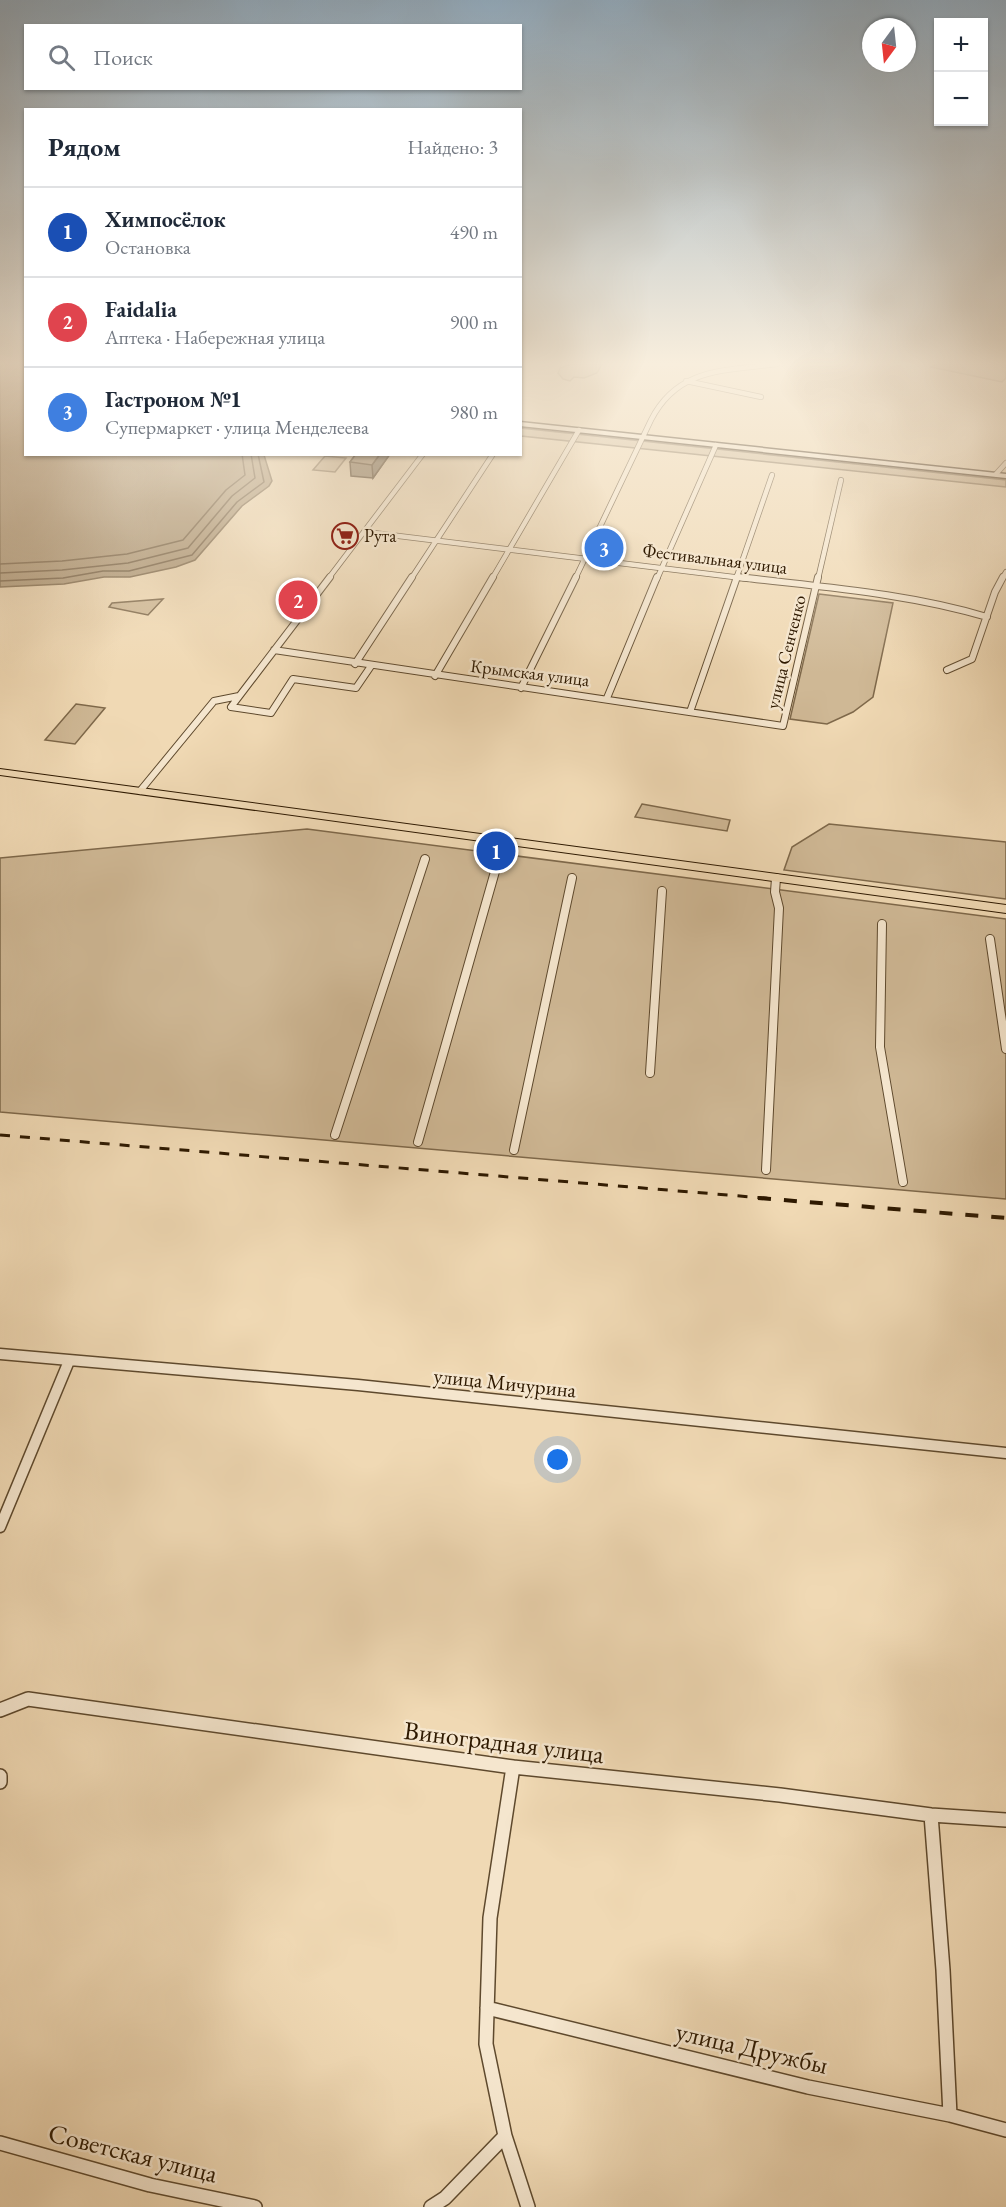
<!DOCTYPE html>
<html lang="ru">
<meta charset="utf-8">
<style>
:root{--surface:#fff;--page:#f6f6f7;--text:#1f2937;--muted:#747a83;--line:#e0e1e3;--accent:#8f2418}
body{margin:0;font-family:"EB Garamond",serif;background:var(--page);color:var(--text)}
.controls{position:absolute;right:18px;top:18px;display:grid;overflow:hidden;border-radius:0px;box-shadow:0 2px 4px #0004}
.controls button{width:54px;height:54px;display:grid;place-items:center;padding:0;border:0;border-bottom:2px solid var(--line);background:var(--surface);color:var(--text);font:30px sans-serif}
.compass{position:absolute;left:862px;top:18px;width:54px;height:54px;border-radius:50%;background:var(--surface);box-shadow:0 2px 4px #0004;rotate:195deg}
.you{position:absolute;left:558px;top:1460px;width:21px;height:21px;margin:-15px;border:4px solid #fff;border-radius:50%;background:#1a73e8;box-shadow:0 0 0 9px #1a73e833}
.badge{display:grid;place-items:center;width:39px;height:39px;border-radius:50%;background:var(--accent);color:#fff;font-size:20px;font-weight:700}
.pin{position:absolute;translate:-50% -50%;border:3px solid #fff;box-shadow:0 2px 6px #0006}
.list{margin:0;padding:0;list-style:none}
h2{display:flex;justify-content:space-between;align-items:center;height:78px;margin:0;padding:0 24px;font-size:26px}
h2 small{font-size:20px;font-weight:400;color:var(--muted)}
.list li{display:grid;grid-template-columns:39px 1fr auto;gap:18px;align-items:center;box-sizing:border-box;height:90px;padding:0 24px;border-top:2px solid var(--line)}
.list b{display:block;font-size:22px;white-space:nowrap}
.list p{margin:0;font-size:20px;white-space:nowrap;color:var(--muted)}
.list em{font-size:20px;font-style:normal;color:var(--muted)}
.icon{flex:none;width:33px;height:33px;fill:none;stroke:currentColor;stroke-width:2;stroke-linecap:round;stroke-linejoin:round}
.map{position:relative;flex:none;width:1006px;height:2207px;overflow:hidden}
.search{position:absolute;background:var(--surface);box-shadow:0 2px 4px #0004;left:24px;top:24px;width:498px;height:66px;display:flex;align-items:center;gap:15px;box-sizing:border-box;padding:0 21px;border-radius:0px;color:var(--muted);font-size:22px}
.panel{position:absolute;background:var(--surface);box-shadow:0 2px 4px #0004;left:24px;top:108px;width:498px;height:348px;border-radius:0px}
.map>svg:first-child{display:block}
</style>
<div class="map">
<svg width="1006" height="2207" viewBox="0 0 1006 2207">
<rect width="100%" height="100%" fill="#f0d9b4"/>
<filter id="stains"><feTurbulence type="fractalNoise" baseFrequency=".00333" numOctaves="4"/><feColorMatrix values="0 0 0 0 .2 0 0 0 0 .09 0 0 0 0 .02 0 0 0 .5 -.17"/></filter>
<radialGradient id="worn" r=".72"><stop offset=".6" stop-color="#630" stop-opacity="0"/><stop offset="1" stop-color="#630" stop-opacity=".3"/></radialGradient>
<path fill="#cfb895" stroke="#7e684a" stroke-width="1.5" d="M571,364H602L597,373L584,378L574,377L570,381L563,379L558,373L560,368Z
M938,364H1000L1006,366V378L1002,382L931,367Z
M520,428L1006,480V487L521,436Z
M325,456L346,458L335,472L313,470Z
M819,594L893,603L873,697L853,712L827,724L790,719Z
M163,599L148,615L109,607L112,603Z
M76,704L105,708L75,744L45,740Z
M642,804L730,820L727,831L635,817Z
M829,824L1006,842V899L784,870L792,847Z
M307,829L1006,919V1199L0,1112V858Z"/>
<path fill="#ae9877" stroke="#7b6547" stroke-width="1.5" d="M0,364H25L26,454L264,455L272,481L269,486L242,506L195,560L176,567L130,577H104L64,584L0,587Z"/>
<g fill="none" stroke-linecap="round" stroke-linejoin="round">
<path stroke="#6e583c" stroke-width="1.5" d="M0,564L62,561L127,554L183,540L226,490L245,475L242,454
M0,573L62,570L128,563L188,548L232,496L255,478L251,454
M0,581L63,578L103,571H129L192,555L237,502L264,482L258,454"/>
<defs>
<path id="street-far4" d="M686,381L761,397
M996,474L1006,463
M366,532L750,579
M328,579L423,454
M411,579L493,454
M492,579L579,430
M575,579L651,420C678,367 725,371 777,364
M657,579L716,445
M736,579L772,475
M818,579L841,480
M1002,579L1006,572"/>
<path id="street-far3" d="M330,577L231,707L271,713L293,679L356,688L371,666
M738,577C821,587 907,593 987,617
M274,650L783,726L818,577
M355,664L412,577
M947,670L972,659L995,592L1003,577
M435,676L493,577
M521,688L576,577
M607,698L657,577
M690,712L737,577
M140,791L214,701L239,696"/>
<path id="street-far2" d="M882,924L880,1047L903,1182
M990,939L1006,1049
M650,1073L662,891
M335,1135L425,859
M418,1142L496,868
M514,1150L572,878
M766,1170L779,908L775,892L776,878"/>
<path id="street-far1" d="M0,1354L358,1385L1006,1453
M0,1527L69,1361"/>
<path id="street" d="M0,1710L28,1699L513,1767L780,1795L931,1815L1006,1820
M513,1767L490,1918L486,2044L505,2136L528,2207
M0,1776V1782
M931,1815L943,1970L950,2115
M487,2008L808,2087L950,2115L1006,2130
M0,2143L150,2185L255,2207
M431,2207L445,2198L505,2136"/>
<path id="secondary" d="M520,422L1006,474V478L520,426Z"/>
<path id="primary" d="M0,769L1006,905V913L0,775Z"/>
</defs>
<use href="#street-far4" stroke="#5e492d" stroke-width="6"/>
<use href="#street-far3" stroke="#5e492d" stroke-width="8"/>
<use href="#street-far2" stroke="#5e492d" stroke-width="10"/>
<use href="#street-far1" stroke="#5e492d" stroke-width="13"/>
<use href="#street" stroke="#5e492d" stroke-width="16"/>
<use href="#secondary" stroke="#2e1900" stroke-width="3"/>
<use href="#primary" stroke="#2e1900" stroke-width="2"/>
<use href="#street-far4" stroke="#f5e6ce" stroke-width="4.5"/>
<use href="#street-far3" stroke="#f5e6ce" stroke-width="6"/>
<use href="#street-far2" stroke="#f5e6ce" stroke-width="8"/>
<use href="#street-far1" stroke="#f5e6ce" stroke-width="10"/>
<use href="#street" stroke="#f5e6ce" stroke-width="13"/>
<use href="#secondary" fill="#f5e6ce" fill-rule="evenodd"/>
<use href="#primary" fill="#f0d9b4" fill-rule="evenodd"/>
<path stroke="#2e1900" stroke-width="3" stroke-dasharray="10 10" stroke-linecap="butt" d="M0,1135L776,1199"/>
<path stroke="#2e1900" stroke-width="4" stroke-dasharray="13 13" stroke-linecap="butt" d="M758,1198L1006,1218"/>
</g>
<path fill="#7e6c51" stroke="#2e1900" stroke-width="1.5" d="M356,454H390L373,478L351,476L350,462Z"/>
<path fill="#675842" stroke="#2e1900" stroke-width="1.5" d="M380,454H390L373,478L372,465Z"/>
<path fill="#937d5e" stroke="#2e1900" stroke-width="1.5" d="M356,454H380L372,465L350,462Z"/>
<linearGradient id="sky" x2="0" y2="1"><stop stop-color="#91a9bb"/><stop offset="0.54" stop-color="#f8eedd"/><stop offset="1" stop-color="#f8eedd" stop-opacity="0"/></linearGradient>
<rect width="1006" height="673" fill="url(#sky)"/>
<defs>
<symbol id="supermarket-ring" viewBox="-11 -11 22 22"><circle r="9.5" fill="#f5e6ce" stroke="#8f2418" stroke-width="1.5"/><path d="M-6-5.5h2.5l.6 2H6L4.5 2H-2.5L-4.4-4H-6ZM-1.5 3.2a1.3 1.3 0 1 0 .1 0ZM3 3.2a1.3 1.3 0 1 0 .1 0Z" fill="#8f2418"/></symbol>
</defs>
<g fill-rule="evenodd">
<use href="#supermarket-ring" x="330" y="521" width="30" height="30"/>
</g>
<g text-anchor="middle" stroke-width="5" stroke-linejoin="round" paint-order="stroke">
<g font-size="18" fill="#2e1900" stroke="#f5e6ce" text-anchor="start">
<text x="364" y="542">Рута</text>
</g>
<g font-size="18" fill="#2e1900" stroke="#f5e6ce">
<text transform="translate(715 559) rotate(7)" y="6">Фестивальная улица</text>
<text transform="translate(786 652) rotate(-76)" y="6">улица Сенченко</text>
<text transform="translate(530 673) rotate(7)" y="6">Крымская улица</text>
</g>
<g font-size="21" fill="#2e1900" stroke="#f5e6ce">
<text transform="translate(505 1383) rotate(6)" y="7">улица Мичурина</text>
</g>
<g font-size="26" fill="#2e1900" stroke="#f5e6ce">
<text transform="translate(504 1742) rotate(7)" y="9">Виноградная улица</text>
<text transform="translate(752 2048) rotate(13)" y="9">улица Дружбы</text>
<text transform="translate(133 2153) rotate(14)" y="9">Советская улица</text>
</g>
</g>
<rect width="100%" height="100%" filter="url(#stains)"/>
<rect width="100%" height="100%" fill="url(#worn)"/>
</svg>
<div class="controls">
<button>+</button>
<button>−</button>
</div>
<svg class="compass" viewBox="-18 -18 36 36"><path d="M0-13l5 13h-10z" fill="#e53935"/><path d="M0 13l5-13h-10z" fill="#747a83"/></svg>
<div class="you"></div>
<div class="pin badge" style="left:496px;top:851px;background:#1a4fb4">1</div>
<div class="pin badge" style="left:298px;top:600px;background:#e0444e">2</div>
<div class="pin badge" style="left:604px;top:548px;background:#3f7fe0">3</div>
<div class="search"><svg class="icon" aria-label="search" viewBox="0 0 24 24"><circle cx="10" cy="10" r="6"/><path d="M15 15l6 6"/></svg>Поиск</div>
<section class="panel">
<h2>Рядом<small>Найдено: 3</small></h2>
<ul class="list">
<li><span class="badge" style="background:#1a4fb4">1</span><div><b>Химпосёлок</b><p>Остановка</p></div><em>490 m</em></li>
<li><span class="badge" style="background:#e0444e">2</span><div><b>Faidalia</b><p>Аптека · Набережная улица</p></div><em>900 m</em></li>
<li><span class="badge" style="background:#3f7fe0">3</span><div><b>Гастроном №1</b><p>Супермаркет · улица Менделеева</p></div><em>980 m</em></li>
</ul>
</section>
</div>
